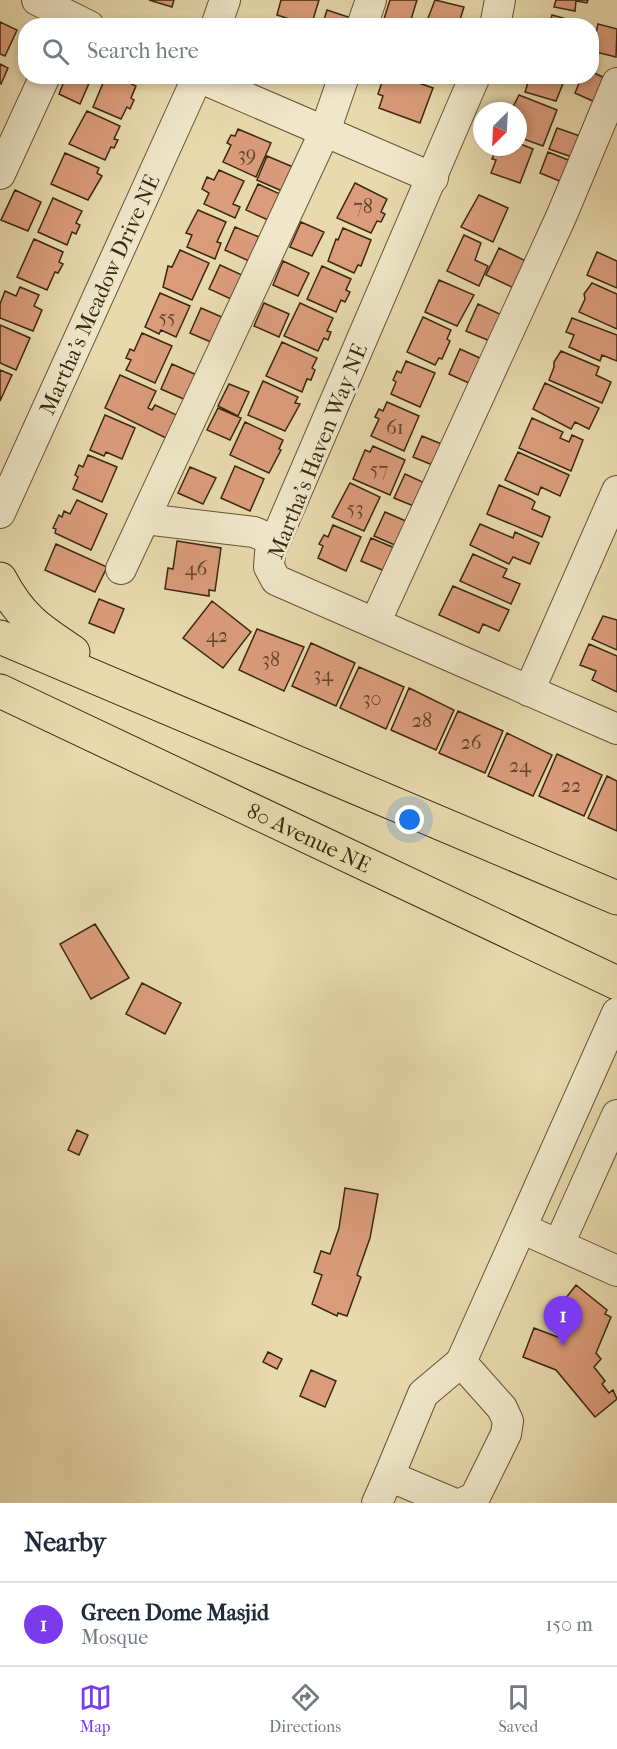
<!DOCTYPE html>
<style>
:root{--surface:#fff;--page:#f6f6f7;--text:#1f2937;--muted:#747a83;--line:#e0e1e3;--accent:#7c3aed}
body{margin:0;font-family:"IM FELL French Canon",serif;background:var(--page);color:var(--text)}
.compass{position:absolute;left:473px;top:102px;width:54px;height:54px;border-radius:50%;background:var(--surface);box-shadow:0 3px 9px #0003;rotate:204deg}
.you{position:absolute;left:410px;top:820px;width:21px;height:21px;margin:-15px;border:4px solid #fff;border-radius:50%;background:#1a73e8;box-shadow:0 0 0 9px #1a73e833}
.badge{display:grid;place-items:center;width:39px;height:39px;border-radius:50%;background:var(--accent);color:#fff;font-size:20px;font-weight:700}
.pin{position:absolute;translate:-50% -50px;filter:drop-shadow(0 2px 3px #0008)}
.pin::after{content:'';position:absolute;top:32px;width:21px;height:18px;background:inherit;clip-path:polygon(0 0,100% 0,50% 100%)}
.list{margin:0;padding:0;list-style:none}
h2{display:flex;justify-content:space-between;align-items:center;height:78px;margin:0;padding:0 24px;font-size:26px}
h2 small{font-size:20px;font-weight:400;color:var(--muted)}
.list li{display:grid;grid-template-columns:39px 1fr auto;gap:18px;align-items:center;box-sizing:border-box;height:84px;padding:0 24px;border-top:2px solid var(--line)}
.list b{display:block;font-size:22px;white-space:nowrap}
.list p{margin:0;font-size:20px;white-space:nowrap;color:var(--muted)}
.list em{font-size:20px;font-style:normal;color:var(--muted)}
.icon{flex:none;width:33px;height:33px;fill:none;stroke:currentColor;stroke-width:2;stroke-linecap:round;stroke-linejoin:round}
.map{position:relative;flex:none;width:617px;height:1503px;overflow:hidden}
.search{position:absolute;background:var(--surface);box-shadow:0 3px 9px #0003;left:18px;right:18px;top:18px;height:66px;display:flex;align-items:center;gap:15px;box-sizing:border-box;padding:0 21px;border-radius:24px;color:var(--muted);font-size:22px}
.sheet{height:162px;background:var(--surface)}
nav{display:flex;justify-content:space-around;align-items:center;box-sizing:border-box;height:84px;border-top:2px solid var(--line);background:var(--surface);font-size:16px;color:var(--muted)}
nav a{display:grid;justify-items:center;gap:3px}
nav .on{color:var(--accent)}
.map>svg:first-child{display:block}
</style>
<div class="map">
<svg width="617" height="1503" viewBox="0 0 617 1503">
<rect width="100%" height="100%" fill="#e8daad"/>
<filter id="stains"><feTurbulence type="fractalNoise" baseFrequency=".00333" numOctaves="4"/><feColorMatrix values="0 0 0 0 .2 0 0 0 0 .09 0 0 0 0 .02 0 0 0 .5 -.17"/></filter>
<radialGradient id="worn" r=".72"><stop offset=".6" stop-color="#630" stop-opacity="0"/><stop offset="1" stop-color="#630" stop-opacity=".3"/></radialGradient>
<path fill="#db9c7b" stroke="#3b2810" stroke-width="1.5" d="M149,0H174L172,7Z
M281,0H319L311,26L277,15Z
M390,0H417L409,26L384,19Z
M435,0L464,7L458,26H425Z
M556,0H588L587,3L576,1L575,11L554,7Z
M327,10L351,18L348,26H322Z
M552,15L578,22L577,26H549Z
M0,22L17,30L5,56L0,54Z
M598,24L617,29L616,57L592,51Z
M0,64L8,68L1,84L0,83Z
M592,72L607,79L597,103L575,93L582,76H592Z
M66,76H80L90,81L80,104L59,94Z
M106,76H115L136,86L131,98L134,100L130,109L127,107L121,119L93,107Z
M384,76H399L433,88L420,123L379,108L383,96L378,94Z
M530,76H566L556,101L525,92Z
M519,95L557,110L543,146L518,137V111H511Z
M87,111L120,126L114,139L118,140L114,148L111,147L105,160L69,144Z
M557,128L580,136L572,157L549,149Z
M238,129L271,143L256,177L223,162L231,145L227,143L231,135L235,136Z
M518,143L533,149L520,183L491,173L496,160L492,159L496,149L518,147Z
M548,152L571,161L562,182L540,173Z
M65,153L99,168L97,173L102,176L88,200L51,184Z
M267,156L293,167L282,191L257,180Z
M219,170L244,181L233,204L240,207L235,218L204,204L209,193L202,189L207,177L214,180Z
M355,183L387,199L381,212L385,214L381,222L377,221L371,233L337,218Z
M258,184L280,194L268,220L246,210Z
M15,190L41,202L28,231L1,220Z
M479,195L508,208L493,242L461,227Z
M53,198L82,211L76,223L80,225L76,234L72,232L67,245L38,232Z
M198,210L226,222L217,242L221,243L215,259L187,247L192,235L186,233Z
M301,222L324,232L312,256L290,247Z
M235,227L259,237L249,261L225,250Z
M343,228L371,240L361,266L358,265L354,273L328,261L336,239L338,240Z
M464,235L481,243L475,260L488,266L479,286L447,271Z
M34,239L63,252L59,262L63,264L58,273L55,272L47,290L17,277Z
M499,248L526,261L514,288L486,275Z
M180,250L209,263L192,300L163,287L168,266L172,267Z
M597,252L617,261V288L587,275Z
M283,261L309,273L298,296L273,285Z
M220,265L242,275L231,299L209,289Z
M322,266L351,279L346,290L350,292L345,302L341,300L336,312L307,299Z
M439,280L474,295L457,326L425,312Z
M592,283L617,294V329L579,312L585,299L584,294Z
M20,287L39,295L34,306L42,310L33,331L0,318V304L5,291L16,296Z
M160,293L190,306L176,337L161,330L159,334L145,327Z
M264,303L289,314L279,337L254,326Z
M300,303L333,318L327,331L331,332L328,340L324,338L318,351L284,336Z
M478,304L502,315L490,341L466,331Z
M201,308L224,318L213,343L190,333Z
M423,317L451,330L447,339L450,341L442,359L439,358L435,365L407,352Z
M572,318L617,335V361L602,355L600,361L569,347L574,335L566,332Z
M0,325L30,338L16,370L0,363Z
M142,333L172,346L155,383L126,370L131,360L126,358L130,349L134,351Z
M282,342L317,358L312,368L315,370L311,380L307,379L302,392L266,376Z
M460,349L482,359L471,384L449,374Z
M561,351L599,367L596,375L611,382L602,403L549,380L554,367V362Z
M406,361L435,373L420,407L391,394L396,382L393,380L397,371L401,373Z
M172,364L199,376L188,401L161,389Z
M0,370L12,375L0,401Z
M120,375L156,391L148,408L152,410L155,405L181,417L170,440L105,408Z
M263,381L298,397L295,403L300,404L285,431L248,415Z
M545,383L599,408L589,429L575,422L571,429L533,409Z
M229,384L249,392L238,416L218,406Z
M387,402L419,416L404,451L371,436L379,419L375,417L379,409L383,411Z
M218,408L241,418L230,440L207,430Z
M105,415L135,428L122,459L106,452L104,456L90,450Z
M532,418L563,432L560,438L569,442L572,435L583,440L571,471L519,448Z
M245,422L283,440L279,449L281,450L269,473L230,455Z
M422,436L444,445L435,466L413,457Z
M373,446L405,460L390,495L353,479L365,450L370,452Z
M518,452L569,475L560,496L541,487L538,495L505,480Z
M88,455L117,467L102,502L73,489L78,477L75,475L79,465L83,467Z
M235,466L264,479L250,511L221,498Z
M190,467L216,478L203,504L178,493Z
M405,474L427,484L416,507L394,498Z
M350,483L380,497L364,531L332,517Z
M499,485L531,499L535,502L532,509L550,517L542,537L487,514Z
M77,500L107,514L91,550L55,533L56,529L53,528L59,515L62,517L64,511L70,514Z
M385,512L408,522L397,546L374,536Z
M480,524L513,538L515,532L539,543L530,564L513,557L509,564L470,545Z
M333,525L361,537L346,571L318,558L323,546L319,544L324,535L328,537Z
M371,538L397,549L387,572L361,561Z
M177,541L221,548L215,591L209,590V596L165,589L168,568L173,569Z
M56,544L107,567L95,592L45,570Z
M473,554L507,569L503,577L520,584L511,604L460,581Z
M453,586L509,610L499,631L483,624L479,633L439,615Z
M99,599L124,609L114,633L89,623Z
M212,601L251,632L223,668L183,638Z
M603,616L617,620V650L592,639Z
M257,629L304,647L284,691L239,670Z
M311,643L355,663L336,706L292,686Z
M589,644L617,656V692L592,680L596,671L580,665Z
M359,667L404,687L386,729L340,708Z
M409,688L454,710L436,750L391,730Z
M458,711L503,731L485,773L439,753Z
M507,733L552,755L533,796L488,776Z
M557,754L602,775L584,816L539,796Z
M607,776L617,781V831L588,818Z
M95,924L129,978L91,999L60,944Z
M142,983L181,1003L165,1034L126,1014Z
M77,1130L88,1135L79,1155L68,1150Z
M345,1188L378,1194L370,1238L357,1275L361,1277L347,1316L338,1313L337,1316L312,1304L322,1275L314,1272L321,1251L330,1254L339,1228Z
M576,1285L607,1310L605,1314L611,1317L596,1353L601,1359L594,1367L605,1381L602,1384L609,1393L613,1390L617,1399L595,1417L556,1370L523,1357L534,1328L563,1339L570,1319L558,1308Z
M268,1352L282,1359L277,1369L263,1362Z
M311,1370L336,1381L325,1407L300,1396Z"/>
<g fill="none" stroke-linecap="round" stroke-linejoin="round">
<defs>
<g id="minor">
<path d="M37,0L89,26"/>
<path d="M216,26L225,0"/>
<path d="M362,26L371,0"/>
<path d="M495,26L500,0"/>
<path d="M196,76L433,178"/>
<path d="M475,76L270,553L269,567L276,580L617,729"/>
<path d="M0,174L45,76"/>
<path id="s1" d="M0,513L198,76"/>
<path d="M145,519L254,532L275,541"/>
<path d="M121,569L325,131L344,76"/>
<path d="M375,623L561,217L617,83"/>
<path d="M529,691L617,491"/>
<path d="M617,1013L521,1228L617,1271"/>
<path d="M559,1244L617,1115"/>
<path d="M389,1476L423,1394L461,1362"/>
<path d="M377,1503L389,1476L453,1503"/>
<path d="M463,1503L475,1497L506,1434L508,1421L502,1408L461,1362L521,1228"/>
</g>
<g id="major">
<path d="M0,579C20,617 38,629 73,652"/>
<path d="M0,637L617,898"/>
<path id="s2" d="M0,691L617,983"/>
</g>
</defs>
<use href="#minor" stroke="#665437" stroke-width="32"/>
<use href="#major" stroke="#3b2810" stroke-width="35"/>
<use href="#minor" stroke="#f0e7ca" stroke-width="30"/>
<use href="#major" stroke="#e8daad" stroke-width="33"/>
</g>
<g text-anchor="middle" stroke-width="6" stroke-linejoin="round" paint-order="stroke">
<g font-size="20" fill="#63452b">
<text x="247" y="161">39</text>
<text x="363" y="213">78</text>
<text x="167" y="324">55</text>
<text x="395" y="434">61</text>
<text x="379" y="476">57</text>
<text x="355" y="515">53</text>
<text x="196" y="575">46</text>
<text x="217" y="642">42</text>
<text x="271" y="666">38</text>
<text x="323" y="681">34</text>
<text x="372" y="705">30</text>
<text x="422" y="727">28</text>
<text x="471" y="749">26</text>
<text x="520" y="772">24</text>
<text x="571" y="792">22</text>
</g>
<g font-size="22" fill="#3b2810" stroke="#f0e7ca">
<text dy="8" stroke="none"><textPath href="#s1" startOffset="240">Martha's Meadow Drive NE</textPath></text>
<text transform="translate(317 451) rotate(-68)" y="8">Martha's Haven Way NE</text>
<text dy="8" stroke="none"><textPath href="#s2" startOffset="342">80 Avenue NE</textPath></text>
</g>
</g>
<rect width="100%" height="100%" filter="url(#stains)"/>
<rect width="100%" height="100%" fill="url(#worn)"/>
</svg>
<svg class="compass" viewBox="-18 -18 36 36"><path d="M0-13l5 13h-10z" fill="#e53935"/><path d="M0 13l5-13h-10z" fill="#747a83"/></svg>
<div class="you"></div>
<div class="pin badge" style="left:563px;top:1346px">1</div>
<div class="search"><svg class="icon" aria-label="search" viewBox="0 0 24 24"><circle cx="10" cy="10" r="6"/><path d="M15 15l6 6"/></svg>Search here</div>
</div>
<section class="sheet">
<h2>Nearby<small></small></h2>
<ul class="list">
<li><span class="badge">1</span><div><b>Green Dome Masjid</b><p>Mosque</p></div><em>150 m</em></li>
</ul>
</section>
<nav>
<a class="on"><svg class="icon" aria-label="map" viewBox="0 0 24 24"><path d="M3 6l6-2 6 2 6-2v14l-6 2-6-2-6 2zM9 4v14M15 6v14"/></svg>Map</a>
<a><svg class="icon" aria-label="directions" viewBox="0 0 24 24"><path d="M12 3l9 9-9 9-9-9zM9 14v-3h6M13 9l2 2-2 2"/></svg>Directions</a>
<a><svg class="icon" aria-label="saved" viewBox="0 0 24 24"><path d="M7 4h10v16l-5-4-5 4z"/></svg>Saved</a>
</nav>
